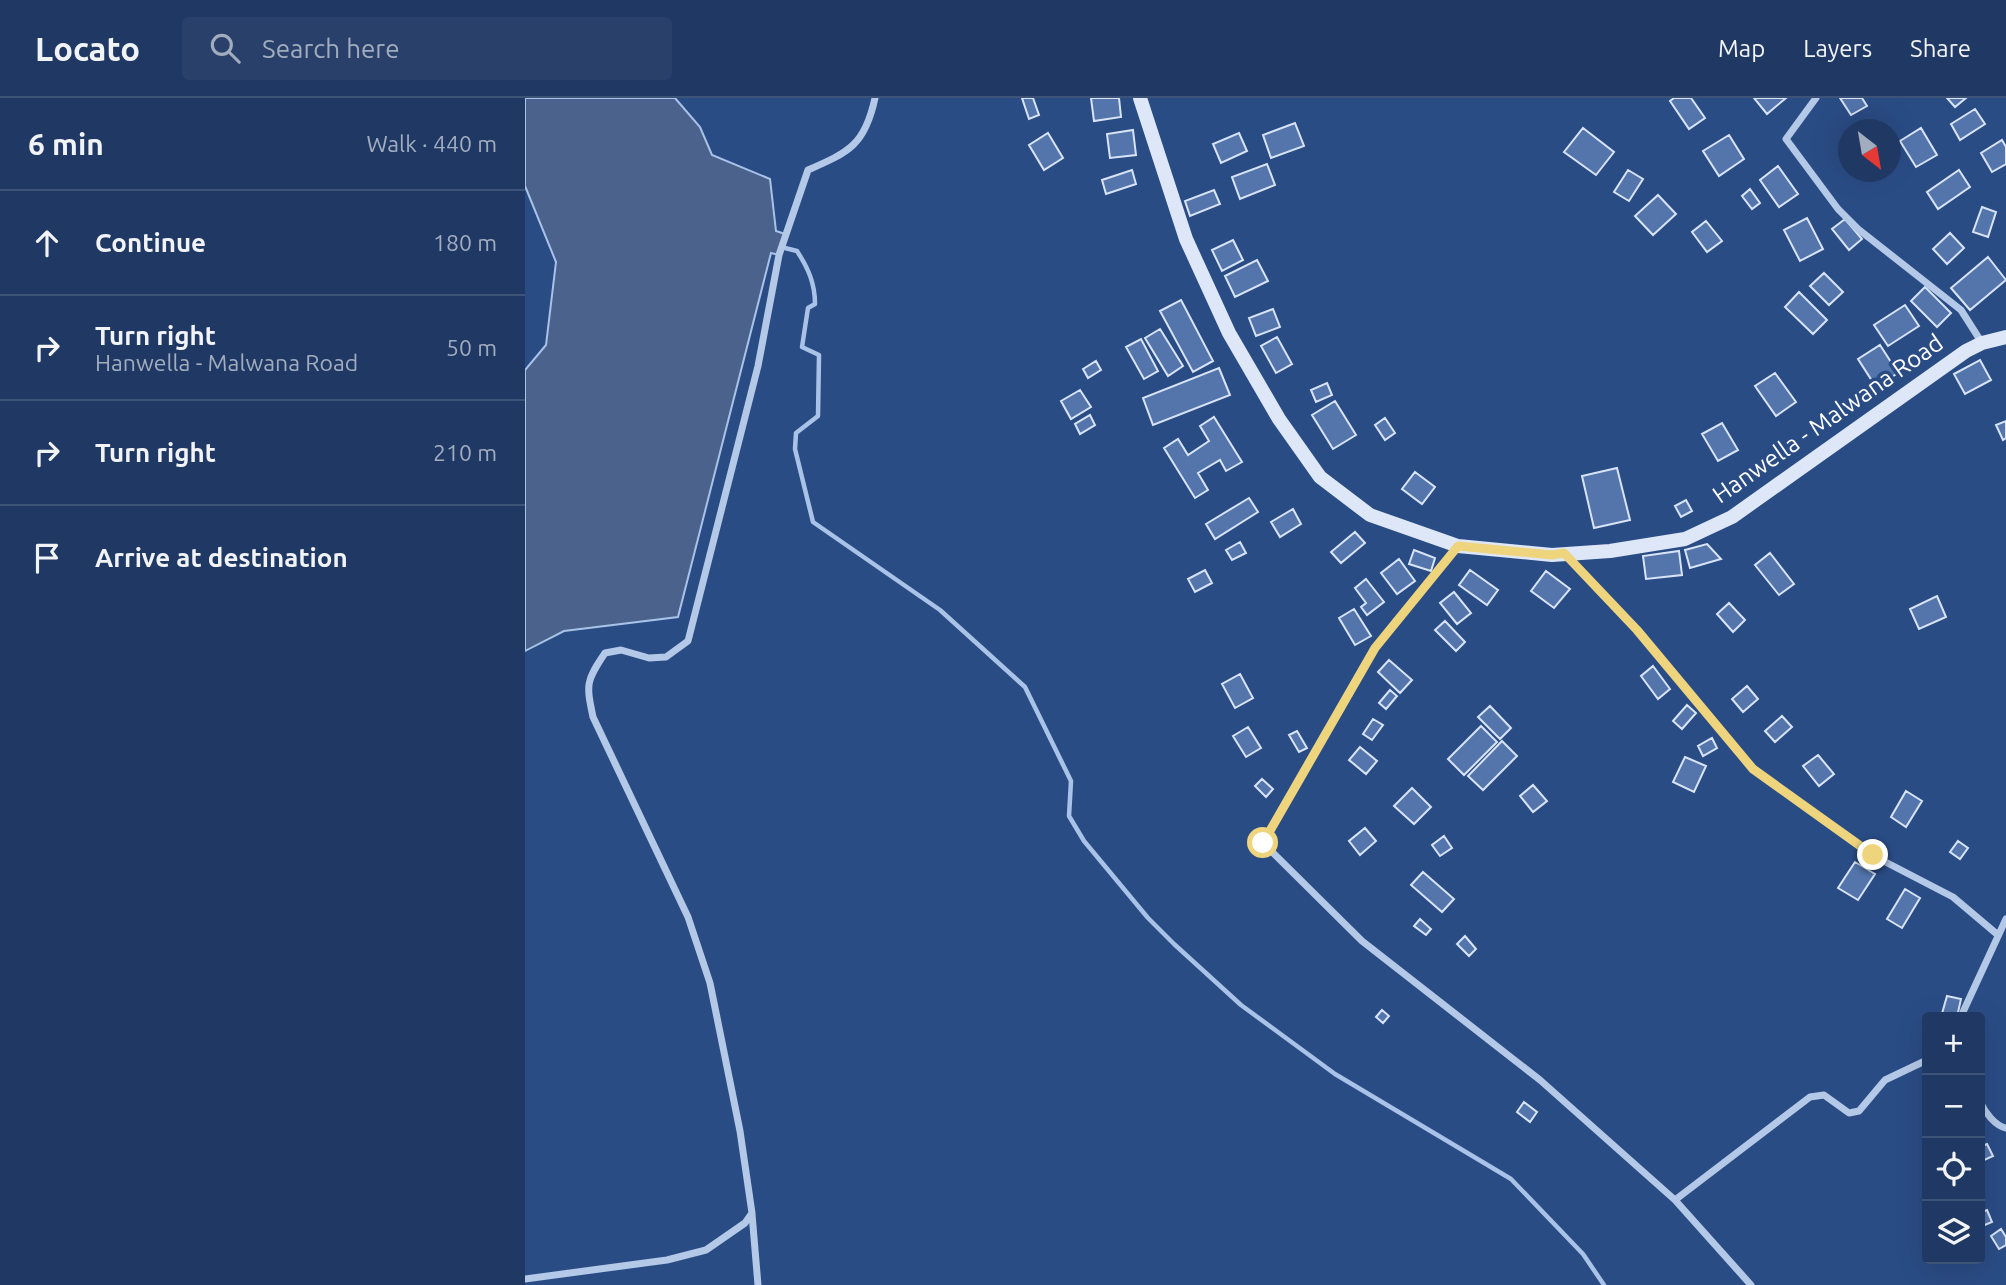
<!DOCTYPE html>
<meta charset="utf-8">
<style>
:root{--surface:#203964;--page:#28406a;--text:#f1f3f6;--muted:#a2acbf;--line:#3d5378}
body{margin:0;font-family:Ubuntu,sans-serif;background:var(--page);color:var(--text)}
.controls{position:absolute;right:21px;bottom:21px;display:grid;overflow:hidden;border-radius:7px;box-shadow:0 7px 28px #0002}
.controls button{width:63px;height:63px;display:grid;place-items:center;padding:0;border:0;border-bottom:2px solid var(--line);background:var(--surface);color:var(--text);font:35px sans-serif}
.compass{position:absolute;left:1313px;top:21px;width:63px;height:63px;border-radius:50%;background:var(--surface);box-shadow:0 7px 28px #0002;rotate:149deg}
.stop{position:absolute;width:21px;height:21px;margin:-16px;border:5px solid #eed47c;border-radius:50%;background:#fff}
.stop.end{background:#eed47c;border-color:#fff;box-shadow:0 2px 7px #0008}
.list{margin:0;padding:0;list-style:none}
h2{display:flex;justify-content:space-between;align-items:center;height:91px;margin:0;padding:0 28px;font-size:30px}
h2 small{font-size:23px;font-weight:400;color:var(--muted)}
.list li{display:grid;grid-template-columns:46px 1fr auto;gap:21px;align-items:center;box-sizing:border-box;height:105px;padding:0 28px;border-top:2px solid var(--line)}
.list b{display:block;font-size:26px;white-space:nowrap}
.list p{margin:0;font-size:23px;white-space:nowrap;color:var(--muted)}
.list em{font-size:23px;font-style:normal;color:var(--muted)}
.icon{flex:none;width:38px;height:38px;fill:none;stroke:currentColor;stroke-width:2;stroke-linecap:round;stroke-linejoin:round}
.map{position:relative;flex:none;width:1481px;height:1187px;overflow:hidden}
header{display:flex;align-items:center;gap:42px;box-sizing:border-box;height:98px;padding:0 35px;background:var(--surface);border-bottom:2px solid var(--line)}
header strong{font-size:33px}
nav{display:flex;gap:38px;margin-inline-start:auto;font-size:24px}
.search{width:490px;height:63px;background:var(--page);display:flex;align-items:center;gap:18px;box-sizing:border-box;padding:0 24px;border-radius:7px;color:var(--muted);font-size:26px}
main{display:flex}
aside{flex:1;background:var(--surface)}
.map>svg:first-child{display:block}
</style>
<header>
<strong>Locato</strong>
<div class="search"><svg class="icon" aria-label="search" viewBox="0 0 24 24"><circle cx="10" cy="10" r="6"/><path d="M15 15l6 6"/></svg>Search here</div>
<nav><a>Map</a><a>Layers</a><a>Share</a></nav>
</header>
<main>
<aside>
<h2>6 min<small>Walk · 440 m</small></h2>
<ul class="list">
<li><svg class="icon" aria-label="ahead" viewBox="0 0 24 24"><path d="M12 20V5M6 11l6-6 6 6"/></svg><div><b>Continue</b></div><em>180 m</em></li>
<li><svg class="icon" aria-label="right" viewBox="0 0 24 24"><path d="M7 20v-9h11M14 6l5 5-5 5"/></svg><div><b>Turn right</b><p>Hanwella - Malwana Road</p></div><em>50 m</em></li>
<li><svg class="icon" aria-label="right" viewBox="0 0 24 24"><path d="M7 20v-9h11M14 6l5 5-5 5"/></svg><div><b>Turn right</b></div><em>210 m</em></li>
<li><svg class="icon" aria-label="arrive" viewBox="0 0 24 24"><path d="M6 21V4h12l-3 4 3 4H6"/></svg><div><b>Arrive at destination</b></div></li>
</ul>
</aside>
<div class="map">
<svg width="1481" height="1187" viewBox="0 0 1481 1187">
<rect width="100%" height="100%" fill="#2a4c85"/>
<path fill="#4b638c" stroke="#a9c2e7" stroke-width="2" d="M0,0H150L175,29L187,57L245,81L251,133L260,136L254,157L246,155L153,519L39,533L0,553V272L21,247L31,164L0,88Z"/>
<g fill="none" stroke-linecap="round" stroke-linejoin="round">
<path stroke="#a9c2e7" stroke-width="4.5" d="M260,150L272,153C283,170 290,185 290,206L283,210L277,249L294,257L293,318L271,335L270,351L288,424L415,512L500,589L546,683L544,718L559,743L623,820L649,846L716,907L810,976L986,1081L1058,1156L1079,1187"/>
</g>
<path fill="#5375ac" stroke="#d8e4f6" stroke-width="2" d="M497,0H508L514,17L504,21Z
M566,0H594L596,19L569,23Z
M1149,0H1166L1180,20L1164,31L1145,3Z
M1229,0H1261L1242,16Z
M1315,0H1337L1342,8L1326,17Z
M1422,0H1441L1430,9Z
M1450,11L1460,26L1435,42L1426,26Z
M770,25L779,48L746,60L738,37Z
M1058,30L1089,54L1071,77L1039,54Z
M1396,30L1412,57L1391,69L1375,43Z
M608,32L611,57L585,60L582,36Z
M523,35L538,60L519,72L504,47Z
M714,35L722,53L696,65L688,46Z
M1204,37L1219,61L1194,78L1178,53Z
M1477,42L1481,49V66L1467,74L1456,55Z
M742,66L750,87L715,101L707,79Z
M1253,68L1273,96L1254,109L1235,82Z
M607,72L611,86L581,96L577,82Z
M1103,72L1118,81L1104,103L1089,94Z
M1434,72L1445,89L1413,111L1402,94Z
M1225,91L1235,105L1227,111L1217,98Z
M689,92L695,106L665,118L660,103Z
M1133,97L1151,116L1128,137L1110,118Z
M1457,109L1471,114L1463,139L1448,134Z
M1282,120L1298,151L1275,163L1259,132Z
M1320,121L1337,141L1324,152L1307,131Z
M1181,123L1197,143L1182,154L1167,134Z
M1425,135L1439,150L1422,166L1408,151Z
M708,142L718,162L697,173L687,152Z
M1463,159L1481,182L1445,212L1426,190Z
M732,162L743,183L710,199L700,178Z
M1299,175L1318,194L1304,207L1285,188Z
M1400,189L1426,215L1412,229L1386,203Z
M1274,194L1302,222L1288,236L1260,209Z
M656,202L688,263L668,274L635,213Z
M1380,207L1394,228L1363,248L1349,227Z
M748,211L755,229L731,238L724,220Z
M635,231L658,268L643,278L620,240Z
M752,239L767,266L751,275L736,248Z
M616,241L633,273L619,281L601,249Z
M1355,247L1373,275L1351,289L1333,261Z
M1455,262L1466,282L1440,296L1429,276Z
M571,263L576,272L563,280L558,271Z
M694,270L705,297L628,327L618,300Z
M1250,275L1271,304L1251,318L1230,288Z
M802,285L807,297L791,304L786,292Z
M555,292L566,309L546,321L536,303Z
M810,303L831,337L808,351L787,317Z
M565,317L570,327L555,336L550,326Z
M689,319L717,364L701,373L695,362L673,375L683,392L670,400L639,350L653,341L663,357L684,343L675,328Z
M860,320L870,335L860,342L850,327Z
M1481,323V340L1478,342L1471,327Z
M1197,325L1213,352L1193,363L1177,336Z
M1092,370L1105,422L1069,430L1057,378Z
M890,374L910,389L897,406L877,391Z
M724,400L733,414L690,441L681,426Z
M1161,402L1167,413L1156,419L1150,408Z
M768,411L776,426L755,439L746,424Z
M830,434L840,445L816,465L806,454Z
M715,444L721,455L707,462L701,452Z
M1182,446L1196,461L1165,470L1160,452Z
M889,452L910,460L906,473L884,466Z
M1154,453L1157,477L1121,481L1118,458Z
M1245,455L1269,486L1254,497L1230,467Z
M874,461L890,483L872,496L856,475Z
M680,472L687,485L670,494L663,481Z
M945,472L973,492L962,507L934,487Z
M1021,473L1045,491L1029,510L1006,493Z
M841,481L859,504L842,517L836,509L841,505L830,490Z
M929,494L946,515L932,526L915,505Z
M1412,498L1421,519L1394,531L1385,511Z
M1204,505L1220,522L1208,534L1192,516Z
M829,511L846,538L830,547L814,520Z
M920,523L940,544L931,553L910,532Z
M864,562L887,582L875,595L853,574Z
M1128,568L1145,591L1133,601L1116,578Z
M715,576L728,600L710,610L697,586Z
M1222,588L1233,601L1218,614L1207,601Z
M865,592L872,598L861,611L854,605Z
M1162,607L1171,615L1157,631L1148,623Z
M965,608L986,630L975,641L953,619Z
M1257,618L1267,629L1250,644L1240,633Z
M848,621L858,627L847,642L838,636Z
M956,628L972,644L939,677L923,661Z
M723,629L736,650L721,659L708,638Z
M772,633L782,650L774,654L764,637Z
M1187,640L1192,650L1178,658L1173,648Z
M977,643L992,658L958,692L943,678Z
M835,649L852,663L841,676L824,662Z
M1293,657L1309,676L1294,688L1278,668Z
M1160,659L1181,668L1169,694L1148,684Z
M737,681L748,691L741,699L730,688Z
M1008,687L1022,703L1008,714L995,698Z
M887,690L906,709L889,726L869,708Z
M1381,693L1397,703L1381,729L1366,719Z
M840,730L851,743L835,757L824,743Z
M919,738L927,750L915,758L907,747Z
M1433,743L1443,750L1435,761L1425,754Z
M1330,764L1350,776L1333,802L1313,790Z
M898,774L929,801L917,814L886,787Z
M1380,791L1395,800L1377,830L1362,821Z
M895,821L906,831L901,837L889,828Z
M940,838L951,851L944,858L932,846Z
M1422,898L1436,901L1432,919H1416Z
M857,912L864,918L858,925L851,919Z
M999,1004L1012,1014L1005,1024L992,1014Z
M1462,1046L1468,1058L1455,1064V1049Z
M1462,1112L1467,1124L1455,1129V1115Z
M1476,1131L1481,1139V1147L1474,1151L1466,1138Z"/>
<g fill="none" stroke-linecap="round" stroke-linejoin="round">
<path stroke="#b4c8e7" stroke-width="7" d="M1291,0L1261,41L1313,111L1333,131L1436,212L1457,245
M933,448L850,550L738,745L837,843L1015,982L1150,1102L1226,1187
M1041,457L1112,532L1228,671L1347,757L1428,799L1473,837
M1438,919V914L1481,821
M1455,1004C1460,1014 1470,1028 1481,1030
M1150,1102L1285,999L1299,997L1324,1015L1334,1013L1360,982L1402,962
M227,1116L233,1187
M0,1181L142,1162L181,1152L220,1125L227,1115L215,1033L185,885L163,819L68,619C61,586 61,583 80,555L96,552L124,560L141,559L163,543L233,268L254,157L283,72C324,54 340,47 350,0"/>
<path stroke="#dee7f7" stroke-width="14" d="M615,0L661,141L704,235L754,321L795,379L845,417L933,448L1027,457L1085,453L1160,441L1207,419L1441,253L1457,245L1481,239"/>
</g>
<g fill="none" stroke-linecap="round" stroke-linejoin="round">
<path stroke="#eed47c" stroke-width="9" d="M738,745L850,550L933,448L1027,457L1039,455L1112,532L1228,671L1348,757"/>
</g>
<g text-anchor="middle" stroke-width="7" stroke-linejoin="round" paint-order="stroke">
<g font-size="24" fill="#fff" stroke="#2a4c85">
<text transform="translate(1303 321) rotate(-35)" y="8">Hanwella - Malwana Road</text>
</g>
</g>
</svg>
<div class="controls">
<button>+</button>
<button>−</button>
<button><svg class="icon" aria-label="locate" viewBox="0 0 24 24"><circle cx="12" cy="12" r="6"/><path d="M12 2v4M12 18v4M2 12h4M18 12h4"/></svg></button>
<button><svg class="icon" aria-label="layers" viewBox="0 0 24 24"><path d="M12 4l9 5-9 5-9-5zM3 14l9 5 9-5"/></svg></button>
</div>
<svg class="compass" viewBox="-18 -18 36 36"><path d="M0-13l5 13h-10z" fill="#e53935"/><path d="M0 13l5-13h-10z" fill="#a2acbf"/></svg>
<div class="stop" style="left:738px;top:745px"></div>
<div class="stop end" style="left:1348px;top:757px"></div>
</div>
</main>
